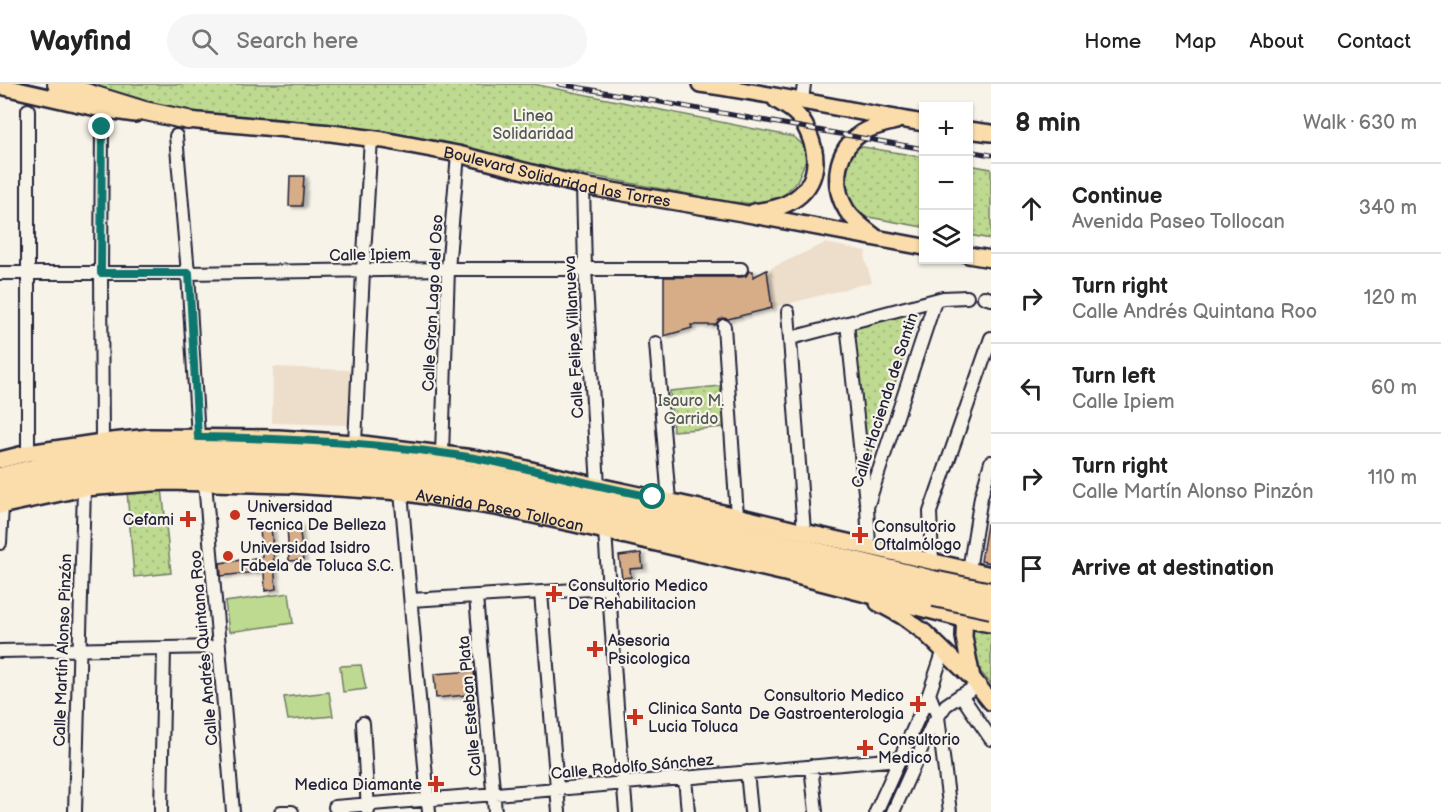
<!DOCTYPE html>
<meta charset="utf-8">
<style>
:root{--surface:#fff;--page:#f6f6f6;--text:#222;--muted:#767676;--line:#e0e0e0}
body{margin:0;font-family:"Balsamiq Sans",sans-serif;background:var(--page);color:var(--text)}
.controls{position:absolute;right:18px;top:18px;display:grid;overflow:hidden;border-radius:0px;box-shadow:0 2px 4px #0004}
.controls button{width:54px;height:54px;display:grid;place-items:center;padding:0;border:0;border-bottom:2px solid var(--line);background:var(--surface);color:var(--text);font:30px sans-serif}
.stop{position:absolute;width:18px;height:18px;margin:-14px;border:4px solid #0f766e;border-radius:50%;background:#fff}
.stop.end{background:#0f766e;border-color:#fff;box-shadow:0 2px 6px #0008}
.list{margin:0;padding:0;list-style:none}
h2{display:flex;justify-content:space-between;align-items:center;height:78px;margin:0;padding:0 24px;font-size:26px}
h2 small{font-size:20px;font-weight:400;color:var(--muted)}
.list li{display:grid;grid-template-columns:39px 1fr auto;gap:18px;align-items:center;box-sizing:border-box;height:90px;padding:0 24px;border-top:2px solid var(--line)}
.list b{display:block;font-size:22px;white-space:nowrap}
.list p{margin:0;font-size:20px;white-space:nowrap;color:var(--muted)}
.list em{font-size:20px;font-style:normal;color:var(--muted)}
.icon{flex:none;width:33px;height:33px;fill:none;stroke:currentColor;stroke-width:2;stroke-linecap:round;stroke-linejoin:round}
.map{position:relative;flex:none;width:991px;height:728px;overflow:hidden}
header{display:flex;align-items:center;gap:36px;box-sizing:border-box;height:84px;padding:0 30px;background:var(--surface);border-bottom:2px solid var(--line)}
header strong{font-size:28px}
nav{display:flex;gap:33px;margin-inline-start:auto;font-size:21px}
.search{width:420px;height:54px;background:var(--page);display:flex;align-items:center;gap:15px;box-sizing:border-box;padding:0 21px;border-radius:33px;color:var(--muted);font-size:22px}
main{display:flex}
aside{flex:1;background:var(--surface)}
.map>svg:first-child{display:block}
</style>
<header>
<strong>Wayfind</strong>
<div class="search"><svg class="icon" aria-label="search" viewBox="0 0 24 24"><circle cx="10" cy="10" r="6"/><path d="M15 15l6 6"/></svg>Search here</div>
<nav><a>Home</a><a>Map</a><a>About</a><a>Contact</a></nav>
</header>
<main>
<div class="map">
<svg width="991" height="728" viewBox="0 0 991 728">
<defs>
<pattern id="green-dots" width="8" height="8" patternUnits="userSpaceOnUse" patternTransform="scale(1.5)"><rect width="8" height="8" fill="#bed990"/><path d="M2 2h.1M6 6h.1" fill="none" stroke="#a3ba7d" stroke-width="1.8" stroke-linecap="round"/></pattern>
<filter id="shadow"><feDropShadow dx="4" dy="2" stdDeviation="1.5" flood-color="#0004"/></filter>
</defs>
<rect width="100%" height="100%" fill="#f7f3e8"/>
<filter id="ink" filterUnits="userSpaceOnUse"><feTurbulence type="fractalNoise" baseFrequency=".0167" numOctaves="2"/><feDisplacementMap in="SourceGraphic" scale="12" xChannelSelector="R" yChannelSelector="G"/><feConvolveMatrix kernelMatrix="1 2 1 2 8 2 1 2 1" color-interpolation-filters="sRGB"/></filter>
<g filter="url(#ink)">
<path fill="#eddecb" d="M825,159L866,167L865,176L872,198L772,224L767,186Z
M273,283L350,286L351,341L272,339Z"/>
<path fill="url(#green-dots)" stroke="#707e66" stroke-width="1.5" d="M86,0H533L794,53L804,62L806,76L797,97L780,116L757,120L731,118L300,37L185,28L135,17Z
M857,62L923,73V143L863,132L849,118L844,105L846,76Z
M969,81L991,85V155L969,151Z
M921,222L868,379L852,239Z
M721,302L725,343L673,347L670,307Z
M162,404L171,489L134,493L127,407Z
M975,539L991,542V600L978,585L970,546Z"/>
<path fill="#bed990" stroke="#707e66" stroke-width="1.5" d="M289,509L293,539L229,548L225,518Z
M361,581L366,605L343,608L340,582Z
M329,608L333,632L288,636L284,613Z"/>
<path fill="#d7ad88" stroke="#22223b" stroke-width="1.5" filter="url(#shadow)" d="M290,92H304L302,122H289Z
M767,186L772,224L728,235L723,234L719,236L715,241H691L692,244L664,252V193H741L746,192L749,187H753V193Z
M299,439L303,476L289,477L287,441Z
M987,440L991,441V479L981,477Z
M271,441L276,505L265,507L264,487L221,492L220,479L262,473L260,443Z
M641,469L643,484L630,485L631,493L622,494L619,472Z
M474,587L476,610L436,614L434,590Z"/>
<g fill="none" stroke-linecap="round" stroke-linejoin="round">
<defs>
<path id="minor" d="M802,17L804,0
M102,43L101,189L102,358
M176,52L188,189L198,353
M583,102L585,185L598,402
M0,189H188L448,185H741
M984,213L991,215
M788,228L804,448
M847,239L866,418
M724,242L737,432
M791,254L943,214L967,213
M656,259L669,417
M355,359L363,187L371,55
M28,369V26
M442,370L448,185L458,70
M205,398L233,728
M401,408L429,728
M605,447L617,623L626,728
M0,459L2,422
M869,462L867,423L935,217
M932,477L930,428L991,254
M969,486L981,413L991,378
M541,509L559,728
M476,513L495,728
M411,516L609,504
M0,567L219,563
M929,610L938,633L950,728
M961,611L991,655
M363,639L368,727
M811,682L816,728
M747,688L751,728
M685,694L688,728
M335,723L557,705L899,675
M75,728L84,404
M161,728L164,564
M281,728H292
M876,728L929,610L944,566
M893,728L932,641L946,621L961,611L978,602"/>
<g id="major">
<path d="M700,0C775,10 849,27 924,39"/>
<path d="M0,2L101,25L135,30"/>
<path id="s1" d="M176,35L331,49L383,56L458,70L583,102L742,129L924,163"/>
<path d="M968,46L991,49"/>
<path d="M754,128C764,126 777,125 786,120C817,105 821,77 808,48C805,41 801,34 795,29C789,23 782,20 776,16"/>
<path d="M874,152C865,145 854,137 847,127C833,105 834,74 854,55C865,44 881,41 896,37"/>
<path d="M968,171L991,175"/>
<path d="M0,376L28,369L102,358L150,353L278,354L355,359L473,374L506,380L598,402L737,432L804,448L991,491"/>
<path id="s2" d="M0,422L84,404L167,398L291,401L401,408L496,423L575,440L785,489L963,535L991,540"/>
<path d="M878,519L902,532L924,548L972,594"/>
<path d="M965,525L964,553L972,594L991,618"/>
</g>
<path id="highway" d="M57,0L145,27L188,36
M0,393L49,381L157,367L202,366L253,368L305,370L393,378L494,394L598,416L679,434L933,496
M0,408C32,401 65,392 98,388C153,382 208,382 263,385C307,387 351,390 395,396C446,402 497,411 548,421L934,513
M653,413L675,431"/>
</defs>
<use href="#minor" stroke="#22223b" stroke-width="16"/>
<use href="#major" stroke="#22223b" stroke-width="20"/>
<use href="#highway" stroke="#22223b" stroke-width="22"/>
<use href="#minor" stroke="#f7f3e8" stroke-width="12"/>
<use href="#major" stroke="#fbddab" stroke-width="15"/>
<use href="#highway" stroke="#fbddab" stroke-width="18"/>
<defs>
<path id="rail" d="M559,0L924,65
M968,67L991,71"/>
</defs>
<use href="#rail" stroke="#22223b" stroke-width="5"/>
<use href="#rail" stroke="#f7f3e8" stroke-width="3" stroke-dasharray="9" stroke-linecap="butt"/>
<defs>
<path id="highway-bridge" d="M933,496L991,508
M934,513L991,525"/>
</defs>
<use href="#highway-bridge" stroke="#22223b" stroke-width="22" stroke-linecap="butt"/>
<use href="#highway-bridge" stroke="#fbddab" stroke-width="18"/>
</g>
</g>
<g fill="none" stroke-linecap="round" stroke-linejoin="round" filter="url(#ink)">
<path stroke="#0f766e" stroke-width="8" d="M102,43L101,189H189L198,353C291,354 384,359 475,374C535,385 593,402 653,413"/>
</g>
<g fill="#c8321e" stroke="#f7f3e8" stroke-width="2">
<circle cx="235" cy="431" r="6"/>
<path d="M185 426h6v6h6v6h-6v6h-6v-6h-6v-6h6z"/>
<path d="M857 442h6v6h6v6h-6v6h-6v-6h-6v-6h6z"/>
<circle cx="228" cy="472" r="6"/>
<path d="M551 501h6v6h6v6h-6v6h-6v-6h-6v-6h6z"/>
<path d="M592 556h6v6h6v6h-6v6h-6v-6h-6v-6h6z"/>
<path d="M915 611h6v6h6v6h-6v6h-6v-6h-6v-6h6z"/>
<path d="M632 624h6v6h6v6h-6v6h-6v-6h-6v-6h6z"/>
<path d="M862 655h6v6h6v6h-6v6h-6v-6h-6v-6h6z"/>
<path d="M433 691h6v6h6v6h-6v6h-6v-6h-6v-6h6z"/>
</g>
<g text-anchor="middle" stroke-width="4.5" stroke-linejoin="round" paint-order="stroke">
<g font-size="16" fill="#515954" stroke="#f7f3e8">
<text x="533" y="37">Linea<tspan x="533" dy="18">Solidaridad</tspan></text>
<text x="691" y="322">Isauro M.<tspan x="691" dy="18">Garrido</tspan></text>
</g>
<g font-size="16" fill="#22223b" stroke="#f7f3e8">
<text dy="6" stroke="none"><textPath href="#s1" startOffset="386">Boulevard Solidaridad las Torres</textPath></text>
<text transform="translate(370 170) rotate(-1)" y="6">Calle Ipiem</text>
<text transform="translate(432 219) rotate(-87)" y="6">Calle Gran Lago del Oso</text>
<text transform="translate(573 253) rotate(-93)" y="6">Calle Felipe Villanueva</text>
<text transform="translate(884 316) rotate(-72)" y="6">Calle Hacienda de Santin</text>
<text dy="6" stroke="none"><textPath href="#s2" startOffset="504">Avenida Paseo Tollocan</textPath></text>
<text transform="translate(203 564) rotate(-95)" y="6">Calle Andrés Quintana Roo</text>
<text transform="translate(62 566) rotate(-88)" y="6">Calle Martín Alonso Pinzón</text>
<text transform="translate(469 622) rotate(-95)" y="6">Calle Esteban Plata</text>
<text transform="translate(632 682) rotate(-5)" y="6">Calle Rodolfo Sánchez</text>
</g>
<g font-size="16" fill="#22223b" stroke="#f7f3e8" text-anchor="start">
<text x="247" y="428">Universidad<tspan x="247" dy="18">Tecnica De Belleza</tspan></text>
<text x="174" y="441" text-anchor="end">Cefami</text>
<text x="874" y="448">Consultorio<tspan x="874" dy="18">Oftalmólogo</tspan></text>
<text x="240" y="469">Universidad Isidro<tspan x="240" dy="18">Fabela de Toluca S.C.</tspan></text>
<text x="568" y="507">Consultorio Medico<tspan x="568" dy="18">De Rehabilitacion</tspan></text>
<text x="608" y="562">Asesoria<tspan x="608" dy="18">Psicologica</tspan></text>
<text x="904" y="617" text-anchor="end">Consultorio Medico<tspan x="904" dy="18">De Gastroenterologia</tspan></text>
<text x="648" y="630">Clinica Santa<tspan x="648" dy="18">Lucia Toluca</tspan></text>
<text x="878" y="661">Consultorio<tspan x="878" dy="18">Medico</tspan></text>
<text x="422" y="706" text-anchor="end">Medica Diamante</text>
</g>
</g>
</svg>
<div class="controls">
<button>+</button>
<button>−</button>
<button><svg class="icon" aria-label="layers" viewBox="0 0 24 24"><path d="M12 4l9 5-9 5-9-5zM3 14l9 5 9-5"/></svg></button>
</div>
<div class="stop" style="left:653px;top:413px"></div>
<div class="stop end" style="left:102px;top:43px"></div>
</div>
<aside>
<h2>8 min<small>Walk · 630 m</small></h2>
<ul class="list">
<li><svg class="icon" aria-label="ahead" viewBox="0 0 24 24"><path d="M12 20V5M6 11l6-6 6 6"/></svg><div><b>Continue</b><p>Avenida Paseo Tollocan</p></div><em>340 m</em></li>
<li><svg class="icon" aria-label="right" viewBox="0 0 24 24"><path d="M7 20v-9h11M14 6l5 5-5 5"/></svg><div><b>Turn right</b><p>Calle Andrés Quintana Roo</p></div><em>120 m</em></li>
<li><svg class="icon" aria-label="left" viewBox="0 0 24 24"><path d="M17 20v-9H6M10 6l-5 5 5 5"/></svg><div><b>Turn left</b><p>Calle Ipiem</p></div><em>60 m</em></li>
<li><svg class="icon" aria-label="right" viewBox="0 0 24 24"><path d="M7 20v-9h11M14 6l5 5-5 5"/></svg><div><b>Turn right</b><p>Calle Martín Alonso Pinzón</p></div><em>110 m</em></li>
<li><svg class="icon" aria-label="arrive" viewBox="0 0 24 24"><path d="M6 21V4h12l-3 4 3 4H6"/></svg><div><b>Arrive at destination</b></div></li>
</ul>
</aside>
</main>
